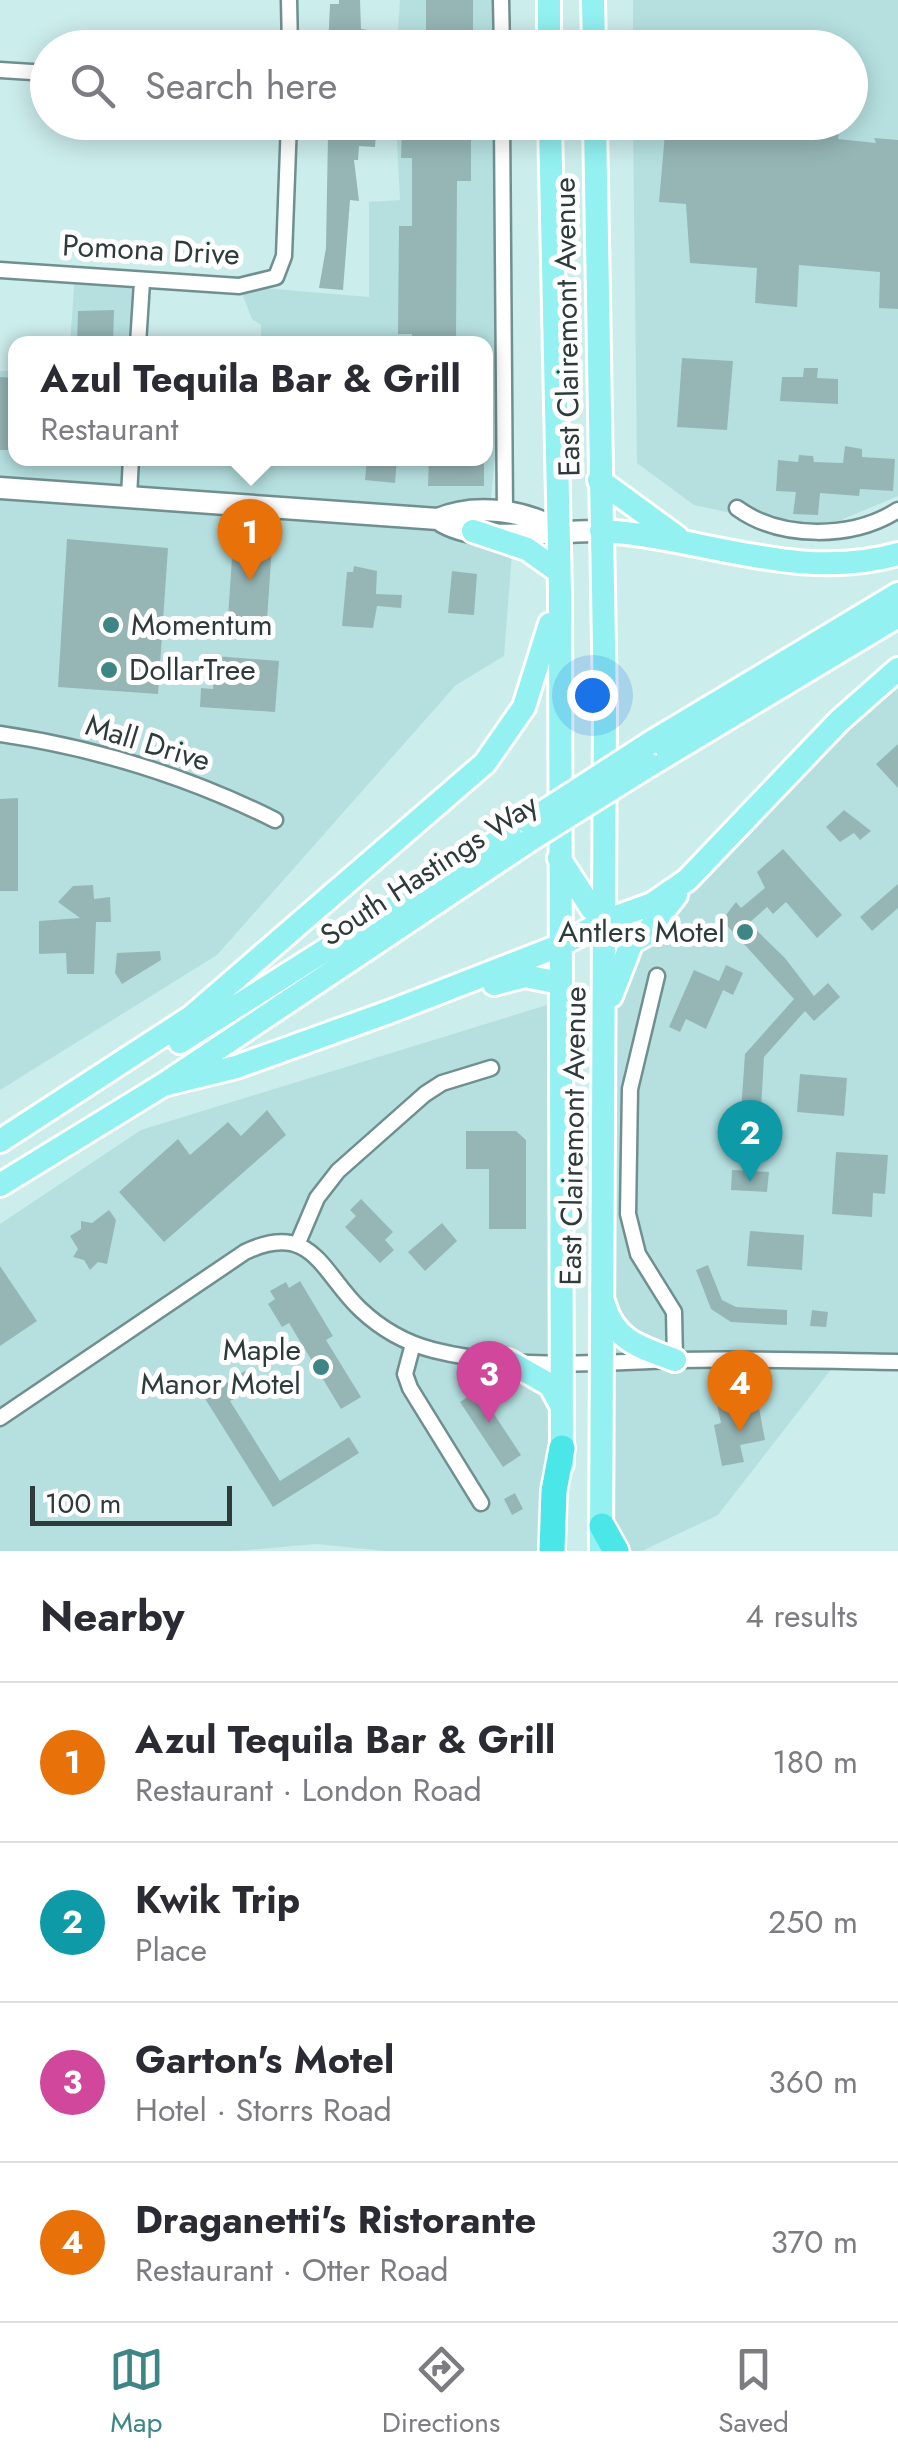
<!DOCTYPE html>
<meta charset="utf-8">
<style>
:root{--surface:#fff;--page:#f7f7f7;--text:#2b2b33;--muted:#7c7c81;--line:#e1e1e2;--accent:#3e8686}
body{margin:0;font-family:Jost,sans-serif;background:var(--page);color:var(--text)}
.scale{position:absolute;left:30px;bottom:25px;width:202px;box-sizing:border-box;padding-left:10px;border:5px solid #2e3b3b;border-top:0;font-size:28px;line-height:35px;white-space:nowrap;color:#2e3b3b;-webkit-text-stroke:8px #fff;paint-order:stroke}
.you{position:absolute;left:592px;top:695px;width:35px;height:35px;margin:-25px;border:8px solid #fff;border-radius:50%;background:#1a73e8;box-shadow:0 0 0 15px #1a73e833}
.badge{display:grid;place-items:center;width:65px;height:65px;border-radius:50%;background:var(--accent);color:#fff;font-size:32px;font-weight:700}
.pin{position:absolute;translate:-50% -82px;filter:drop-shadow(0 2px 5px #0008)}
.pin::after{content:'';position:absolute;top:52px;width:35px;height:30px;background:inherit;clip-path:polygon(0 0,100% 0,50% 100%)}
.popup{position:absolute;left:8px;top:336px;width:485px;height:130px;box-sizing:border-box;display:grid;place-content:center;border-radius:20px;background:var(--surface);filter:drop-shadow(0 2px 8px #0005);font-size:32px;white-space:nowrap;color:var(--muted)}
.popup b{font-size:38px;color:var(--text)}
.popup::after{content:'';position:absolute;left:50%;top:100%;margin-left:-20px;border:20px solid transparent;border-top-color:var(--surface)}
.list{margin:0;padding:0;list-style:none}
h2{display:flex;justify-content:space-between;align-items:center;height:130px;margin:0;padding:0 40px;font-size:42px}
h2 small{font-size:32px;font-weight:400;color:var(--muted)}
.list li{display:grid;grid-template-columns:65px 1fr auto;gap:30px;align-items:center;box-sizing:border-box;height:160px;padding:0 40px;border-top:2px solid var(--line)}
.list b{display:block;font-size:38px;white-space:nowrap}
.list p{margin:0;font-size:32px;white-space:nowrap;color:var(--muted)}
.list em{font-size:32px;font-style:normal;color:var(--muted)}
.icon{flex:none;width:55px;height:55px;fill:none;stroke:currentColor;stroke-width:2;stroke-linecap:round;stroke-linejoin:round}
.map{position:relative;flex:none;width:898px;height:1551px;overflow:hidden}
.search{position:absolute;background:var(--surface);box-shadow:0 5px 25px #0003;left:30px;right:30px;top:30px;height:110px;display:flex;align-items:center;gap:25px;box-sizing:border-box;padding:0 35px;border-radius:55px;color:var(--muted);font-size:38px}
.sheet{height:770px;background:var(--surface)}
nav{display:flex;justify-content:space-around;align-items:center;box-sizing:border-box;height:140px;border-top:2px solid var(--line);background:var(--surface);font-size:28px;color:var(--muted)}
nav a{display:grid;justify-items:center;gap:5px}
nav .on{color:var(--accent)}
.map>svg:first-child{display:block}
</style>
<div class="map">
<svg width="898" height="1551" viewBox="0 0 898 1551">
<rect width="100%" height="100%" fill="#cbedec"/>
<path fill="#b6e0e0" d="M400,0H501L502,47L397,48Z
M633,0H898V496L815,531L694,505L637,463L633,123L850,122V48L633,47Z
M396,123H502L506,350L489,518L491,549L512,553L504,656L456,685L217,955L0,1090V371H15V458H485V344L261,343V325L252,319L239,286L369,297V202L400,200Z
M75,274L142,282L138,343L70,344Z
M898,669V1361L836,1363L718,1515L642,1551H627L610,1533L605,1019L632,942Z
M560,1001L563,1551H384L317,1544L237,1551H0V1224L141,1130Z"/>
<path fill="#96b6b6" d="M339,0H360L361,29L398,34L426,33V0H473V48H328L330,4H339Z
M666,122L750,127L749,133L795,136V129L839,132L838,139L876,143L874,138L898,140V309L879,308L880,272L799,265L797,307L755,303L757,268L690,263L686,204L659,202Z
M402,127L471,128V181H457L456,344H412V334H398L399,226H412V158H401Z
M376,133L375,147L359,146L358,160H354L359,201L350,200L343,290L319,288L326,248L328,134Z
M114,310L113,344H77L78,311Z
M682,358L733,361L727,430L677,427Z
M804,368H818L817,378L838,379V404L780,401L782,377H803Z
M0,377L15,378V450H0Z
M845,446L862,449V457L895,459L893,491L860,489L859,496L820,493L818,515L793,514L796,492L776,491L778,460L798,462L799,455L813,456L814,462L843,463Z
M367,458H397L395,483L365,480Z
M429,458H484V486H428Z
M67,539L168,548L158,694L58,687Z
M233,543L272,546L267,620L228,617Z
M354,566L377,571L376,594L402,595L401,608L377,606L373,628L342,626L347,572H353Z
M452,571L477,574L474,615L448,613Z
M215,656L279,661L275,712L200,707L201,688L213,689Z
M898,744V788L876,764Z
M18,798V891H0V799Z
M844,810L871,831L860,840L854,833L840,842L826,827Z
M783,849L842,915L817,938L786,902L773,914L767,907L749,923L785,958L814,996L828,983L840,997L814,1021L805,1011L764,1057L760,1126L740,1125L745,1054L794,999L722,920L736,902L741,908L765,888L757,872Z
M898,884V908L872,931L860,917Z
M93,885L94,899L110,897L111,922H96L94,974H67L66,953L39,954V921L80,918L58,902L73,886Z
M160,951L161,960L122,984L115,973L117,953Z
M726,965L743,973L733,995L723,990L706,1029L686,1019L680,1032L669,1027L694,970L719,981Z
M800,1074L847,1078L844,1116L797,1112Z
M267,1110L286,1135L164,1242L119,1192L178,1139L190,1155L228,1122L241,1136Z
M466,1131H516L526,1140V1229H489V1169H466Z
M836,1152L888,1155L885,1194L873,1193L872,1217L832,1214Z
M732,1170L769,1172L767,1192L731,1190Z
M361,1199L393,1232L385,1240L394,1250L380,1263L345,1227L356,1216L350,1210Z
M109,1210L116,1220L107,1264L98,1262L90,1270L84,1260L73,1257L78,1249L70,1236L81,1229V1221L92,1223Z
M442,1223L457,1241L425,1271L408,1252Z
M750,1231L804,1235L802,1270L747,1266Z
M708,1265L722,1300L736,1307L787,1310V1325L731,1322L711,1309L696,1270Z
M0,1266L37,1321L0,1346Z
M300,1281L333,1336L326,1340L361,1397L341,1409L289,1323L282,1327L268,1304L275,1299L270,1291L286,1282L289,1288Z
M812,1310L828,1312L826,1327L810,1326Z
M245,1371L255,1387L230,1401L280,1481L349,1437L359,1453L273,1507L204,1397Z
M478,1390L521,1455L503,1467L460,1402Z
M756,1392L765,1440L740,1445L744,1462L722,1466L714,1425L721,1423L716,1400Z
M515,1493L523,1509L512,1515L504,1499Z"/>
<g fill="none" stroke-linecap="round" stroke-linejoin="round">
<defs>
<path id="street" d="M289,0L290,48
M501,0L502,48
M0,70L48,73
M502,122L505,513
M0,270L239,286L276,277L284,256L289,122
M138,344L142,282
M129,497L131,458
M737,508C781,540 853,539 898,510
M0,734C95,748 189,777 275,820
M657,976L630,1089L628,1214L638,1254L674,1312L675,1360
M297,1245L317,1198L338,1171L425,1094L442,1083L491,1068
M413,1344L405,1374L410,1388L481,1503
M0,1418L245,1252C312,1220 322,1273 360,1309C380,1328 406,1343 433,1350C512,1370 595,1363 676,1360C750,1358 824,1361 898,1362"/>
<path id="secondary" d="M0,488L438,519C475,503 524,510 558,530
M438,519C477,547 555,529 601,531"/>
<path id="primary" d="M549,0V48
M593,0L594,48
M550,122L560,593L562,1464
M595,122L605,705L601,1551
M599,480L677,537
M473,531L527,549L558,571
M601,531C702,536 797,583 898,554
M650,743L898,594
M650,765L898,616
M559,858L592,909L605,921
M494,984L525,976L560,983
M611,996L632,942L645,935L676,895
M180,1042L528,822
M163,1085L236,1067L389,1012L559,946L605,921L652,904L687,880L839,721L898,669
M0,1141L191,1017L485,763L524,707L550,624
M0,1185L163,1085L527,842
M604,1304C614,1341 642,1348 675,1360
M508,1361L550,1385L561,1405"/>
<path id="highway" d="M602,1526L616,1551
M552,1551L554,1491L562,1448"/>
</defs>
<use href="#street" stroke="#70908f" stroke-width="19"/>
<use href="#secondary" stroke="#70908f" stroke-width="25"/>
<use href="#primary" stroke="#fff" stroke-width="28"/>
<use href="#highway" stroke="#fff" stroke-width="30"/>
<use href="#street" stroke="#fff" stroke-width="14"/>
<use href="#secondary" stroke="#fff" stroke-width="20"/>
<use href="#primary" stroke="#93f1f1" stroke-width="22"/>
<use href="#highway" stroke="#4be7e8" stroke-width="25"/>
<defs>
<path id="primary-bridge" d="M528,822L650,743
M527,842L650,765"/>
</defs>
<use href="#primary-bridge" stroke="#fff" stroke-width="28" stroke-linecap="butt"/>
<use href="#primary-bridge" stroke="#93f1f1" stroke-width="22"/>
</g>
<g fill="#3e8686" stroke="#fff" stroke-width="4">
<circle cx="111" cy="625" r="10"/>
<circle cx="109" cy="670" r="10"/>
<circle cx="745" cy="932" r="10"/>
<circle cx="321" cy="1367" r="10"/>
</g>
<g text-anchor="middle" stroke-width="10" stroke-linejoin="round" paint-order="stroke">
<g font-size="30" fill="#2e3b3b" stroke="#fff">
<text transform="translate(151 250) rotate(3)" y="10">Pomona Drive</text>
<text transform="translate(567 327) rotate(-91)" y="10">East Clairemont Avenue</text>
<text transform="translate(148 743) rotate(17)" y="10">Mall Drive</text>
<text transform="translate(429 870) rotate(-33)" y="10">South Hastings Way</text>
<text transform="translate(573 1136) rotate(-89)" y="10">East Clairemont Avenue</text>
</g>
<g font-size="30" fill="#2e3b3b" stroke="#fff" text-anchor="start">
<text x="131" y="635">Momentum</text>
<text x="129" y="680">DollarTree</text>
<text x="725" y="942" text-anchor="end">Antlers Motel</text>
<text x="301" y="1360" text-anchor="end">Maple<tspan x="301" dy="34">Manor Motel</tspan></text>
</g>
</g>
</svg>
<div class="scale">100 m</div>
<div class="you"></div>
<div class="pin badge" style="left:250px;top:581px;background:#e8710a">1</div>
<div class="popup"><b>Azul Tequila Bar &amp; Grill</b>Restaurant</div>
<div class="pin badge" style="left:750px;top:1182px;background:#0f9aa8">2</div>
<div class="pin badge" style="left:489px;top:1423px;background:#d1479c">3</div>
<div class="pin badge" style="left:740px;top:1432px;background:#e8710a">4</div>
<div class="search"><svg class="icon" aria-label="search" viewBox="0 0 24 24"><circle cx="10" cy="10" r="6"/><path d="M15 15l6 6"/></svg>Search here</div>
</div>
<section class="sheet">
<h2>Nearby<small>4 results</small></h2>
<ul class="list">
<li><span class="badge" style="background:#e8710a">1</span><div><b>Azul Tequila Bar &amp; Grill</b><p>Restaurant · London Road</p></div><em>180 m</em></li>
<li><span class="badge" style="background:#0f9aa8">2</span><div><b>Kwik Trip</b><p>Place</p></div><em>250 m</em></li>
<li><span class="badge" style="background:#d1479c">3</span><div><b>Garton's Motel</b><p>Hotel · Storrs Road</p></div><em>360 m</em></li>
<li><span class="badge" style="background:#e8710a">4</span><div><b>Draganetti's Ristorante</b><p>Restaurant · Otter Road</p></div><em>370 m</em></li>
</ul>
</section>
<nav>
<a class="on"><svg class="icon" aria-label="map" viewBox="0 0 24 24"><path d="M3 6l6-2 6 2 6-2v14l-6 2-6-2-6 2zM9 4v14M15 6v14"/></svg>Map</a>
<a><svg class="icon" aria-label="directions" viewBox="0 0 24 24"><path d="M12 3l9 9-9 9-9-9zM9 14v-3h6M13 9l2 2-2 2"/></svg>Directions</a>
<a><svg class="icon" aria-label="saved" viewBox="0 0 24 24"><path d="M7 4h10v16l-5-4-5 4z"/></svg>Saved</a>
</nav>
